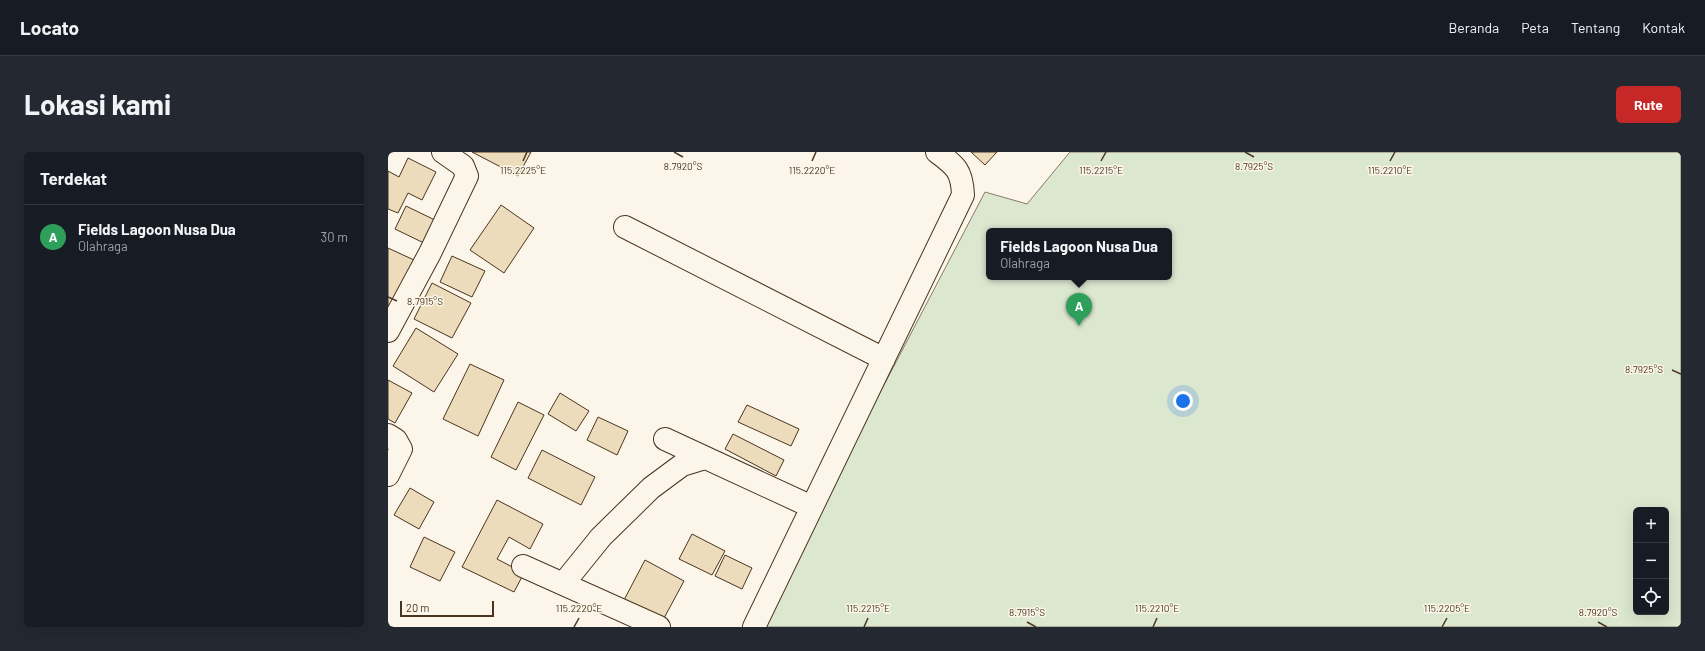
<!DOCTYPE html>
<html lang="id">
<meta charset="utf-8">
<style>
:root{--surface:#171b24;--page:#242831;--text:#f1f3f6;--muted:#9ea1a6;--line:#363941;--accent:#c62828}
body{margin:0;font-family:Barlow,sans-serif;background:var(--page);color:var(--text)}
.controls{position:absolute;right:12px;bottom:12px;display:grid;overflow:hidden;border-radius:6px;box-shadow:0 4px 16px #0002}
.controls button{width:36px;height:36px;display:grid;place-items:center;padding:0;border:0;border-bottom:1px solid var(--line);background:var(--surface);color:var(--text);font:20px sans-serif}
.scale{position:absolute;left:12px;bottom:10px;width:94px;box-sizing:border-box;padding-left:4px;border:2px solid #4a3520;border-top:0;font-size:11px;line-height:14px;white-space:nowrap;color:#4a3520;-webkit-text-stroke:3px #fbf6e9;paint-order:stroke}
.you{position:absolute;left:795px;top:249px;width:14px;height:14px;margin:-10px;border:3px solid #fff;border-radius:50%;background:#1a73e8;box-shadow:0 0 0 6px #1a73e833}
.badge{display:grid;place-items:center;width:26px;height:26px;border-radius:50%;background:var(--accent);color:#fff;font-size:13px;font-weight:700}
.pin{position:absolute;translate:-50% -33px;filter:drop-shadow(0 1px 2px #0008)}
.pin::after{content:'';position:absolute;top:21px;width:14px;height:12px;background:inherit;clip-path:polygon(0 0,100% 0,50% 100%)}
.popup{position:absolute;left:598px;top:76px;width:186px;height:52px;box-sizing:border-box;display:grid;place-content:center;border-radius:6px;background:var(--surface);filter:drop-shadow(0 1px 3px #0005);font-size:13px;white-space:nowrap;color:var(--muted)}
.popup b{font-size:15px;color:var(--text)}
.popup::after{content:'';position:absolute;left:50%;top:100%;margin-left:-8px;border:8px solid transparent;border-top-color:var(--surface)}
.list{margin:0;padding:0;list-style:none}
h2{display:flex;justify-content:space-between;align-items:center;height:52px;margin:0;padding:0 16px;font-size:17px}
h2 small{font-size:13px;font-weight:400;color:var(--muted)}
.list li{display:grid;grid-template-columns:26px 1fr auto;gap:12px;align-items:center;box-sizing:border-box;height:64px;padding:0 16px;border-top:1px solid var(--line)}
.list b{display:block;font-size:15px;white-space:nowrap}
.list p{margin:0;font-size:13px;white-space:nowrap;color:var(--muted)}
.list em{font-size:13px;font-style:normal;color:var(--muted)}
.icon{flex:none;width:22px;height:22px;fill:none;stroke:currentColor;stroke-width:2;stroke-linecap:round;stroke-linejoin:round}
.map{position:relative;flex:none;width:1293px;height:475px;overflow:hidden;border-radius:6px}
header{display:flex;align-items:center;gap:24px;box-sizing:border-box;height:56px;padding:0 20px;background:var(--surface);border-bottom:1px solid var(--line)}
header strong{font-size:19px}
nav{display:flex;gap:22px;margin-inline-start:auto;font-size:14px}
.intro{display:flex;align-items:center;justify-content:space-between;box-sizing:border-box;height:96px;padding:0 24px}
h1{margin:0;font-size:28px}
.button{padding:10px 18px;border-radius:6px;background:var(--accent);color:#fff;font-size:14px;font-weight:700}
main{display:flex;gap:24px;padding:0 24px}
aside{flex:1;background:var(--surface);border-radius:6px;box-shadow:0 4px 16px #0002}
.map>svg:first-child{display:block}
</style>
<header>
<strong>Locato</strong>
<nav><a>Beranda</a><a>Peta</a><a>Tentang</a><a>Kontak</a></nav>
</header>
<div class="intro"><h1>Lokasi kami</h1><a class="button">Rute</a></div>
<main>
<aside>
<h2>Terdekat<small></small></h2>
<ul class="list">
<li><span class="badge" style="background:#2e9e5b">A</span><div><b>Fields Lagoon Nusa Dua</b><p>Olahraga</p></div><em>30 m</em></li>
</ul>
</aside>
<div class="map">
<svg width="1293" height="475" viewBox="0 0 1293 475">
<rect width="100%" height="100%" fill="#fbf6e9"/>
<path fill="#dce7d0" stroke="#887966" fill-rule="evenodd" d="M682,0H1293V475H377L463,296L597,40L639,52ZM601,79H781V125H601ZM1248,358H1278V460H1248Z"/>
<path fill="#ecdcbc" stroke="#4a3520" d="M84,0H143L130,24Z
M583,0H609L597,13Z
M20,6L48,20L34,48L20,41L10,61L0,57V19L11,25Z
M113,53L146,76L116,121L82,98Z
M18,54L49,69L38,92L7,77Z
M0,96L26,108L0,161Z
M64,104L97,119L84,145L52,130Z
M44,131L83,151L64,186L26,167Z
M28,176L70,202L46,240L5,214Z
M82,212L116,228L90,284L55,267Z
M0,228L24,241L7,271L0,267Z
M172,241L201,259L188,279L160,262Z
M130,250L156,263L128,318L103,305Z
M359,253L411,277L403,294L350,270Z
M210,265L240,279L229,303L199,288Z
M345,282L396,308L388,324L337,297Z
M154,298L207,325L193,353L140,326Z
M22,336L46,350L31,377L6,363Z
M109,348L155,372L142,397L121,385L109,407L136,421L126,440L74,415Z
M304,382L337,399L324,423L291,407Z
M36,385L67,400L52,429L22,415Z
M337,403L364,416L354,437L327,424Z
M257,408L296,429L275,468L236,448Z"/>
<g fill="none" stroke-linecap="round" stroke-linejoin="round">
<defs>
<path id="street" d="M237,75L496,207
M0,179L42,101L79,24L75,14L55,0
M0,283L8,288L13,297L0,323
M277,287L424,355
M135,414L271,475
M175,432L213,385L263,336L294,313L317,306
M366,475L575,43C574,19 568,14 549,0"/>
</defs>
<use href="#street" stroke="#4a3520" stroke-width="24"/>
<use href="#street" stroke="#fbf6e9" stroke-width="22"/>
</g>
<path fill="none" stroke="#4a3520" stroke-width="1.5" d="M286,0L295,5M857,0L866,5M135,9L139,0M424,9L428,0M713,9L718,0M1002,9L1007,0M0,145L9,149M1284,218L1293,222M639,470L648,475M1210,470L1219,475M186,475L191,466M476,475L480,466M765,475L769,466M1054,475L1059,466"/>
<g font-size="10" text-anchor="middle" fill="#4a3520" stroke="#fbf6e9" stroke-width="3" stroke-linejoin="round" paint-order="stroke">
<text x="295" y="18">8.7920°S</text>
<text x="866" y="18">8.7925°S</text>
<text x="135" y="22">115.2225°E</text>
<text x="424" y="22">115.2220°E</text>
<text x="713" y="22">115.2215°E</text>
<text x="1002" y="22">115.2210°E</text>
<text x="37" y="153">8.7915°S</text>
<text x="1256" y="221">8.7925°S</text>
<text x="191" y="460">115.2220°E</text>
<text x="480" y="460">115.2215°E</text>
<text x="769" y="460">115.2210°E</text>
<text x="1059" y="460">115.2205°E</text>
<text x="639" y="464">8.7915°S</text>
<text x="1210" y="464">8.7920°S</text>
</g>
</svg>
<div class="controls">
<button>+</button>
<button>−</button>
<button><svg class="icon" aria-label="locate" viewBox="0 0 24 24"><circle cx="12" cy="12" r="6"/><path d="M12 2v4M12 18v4M2 12h4M18 12h4"/></svg></button>
</div>
<div class="scale">20 m</div>
<div class="you"></div>
<div class="pin badge" style="left:691px;top:174px;background:#2e9e5b">A</div>
<div class="popup"><b>Fields Lagoon Nusa Dua</b>Olahraga</div>
</div>
</main>
